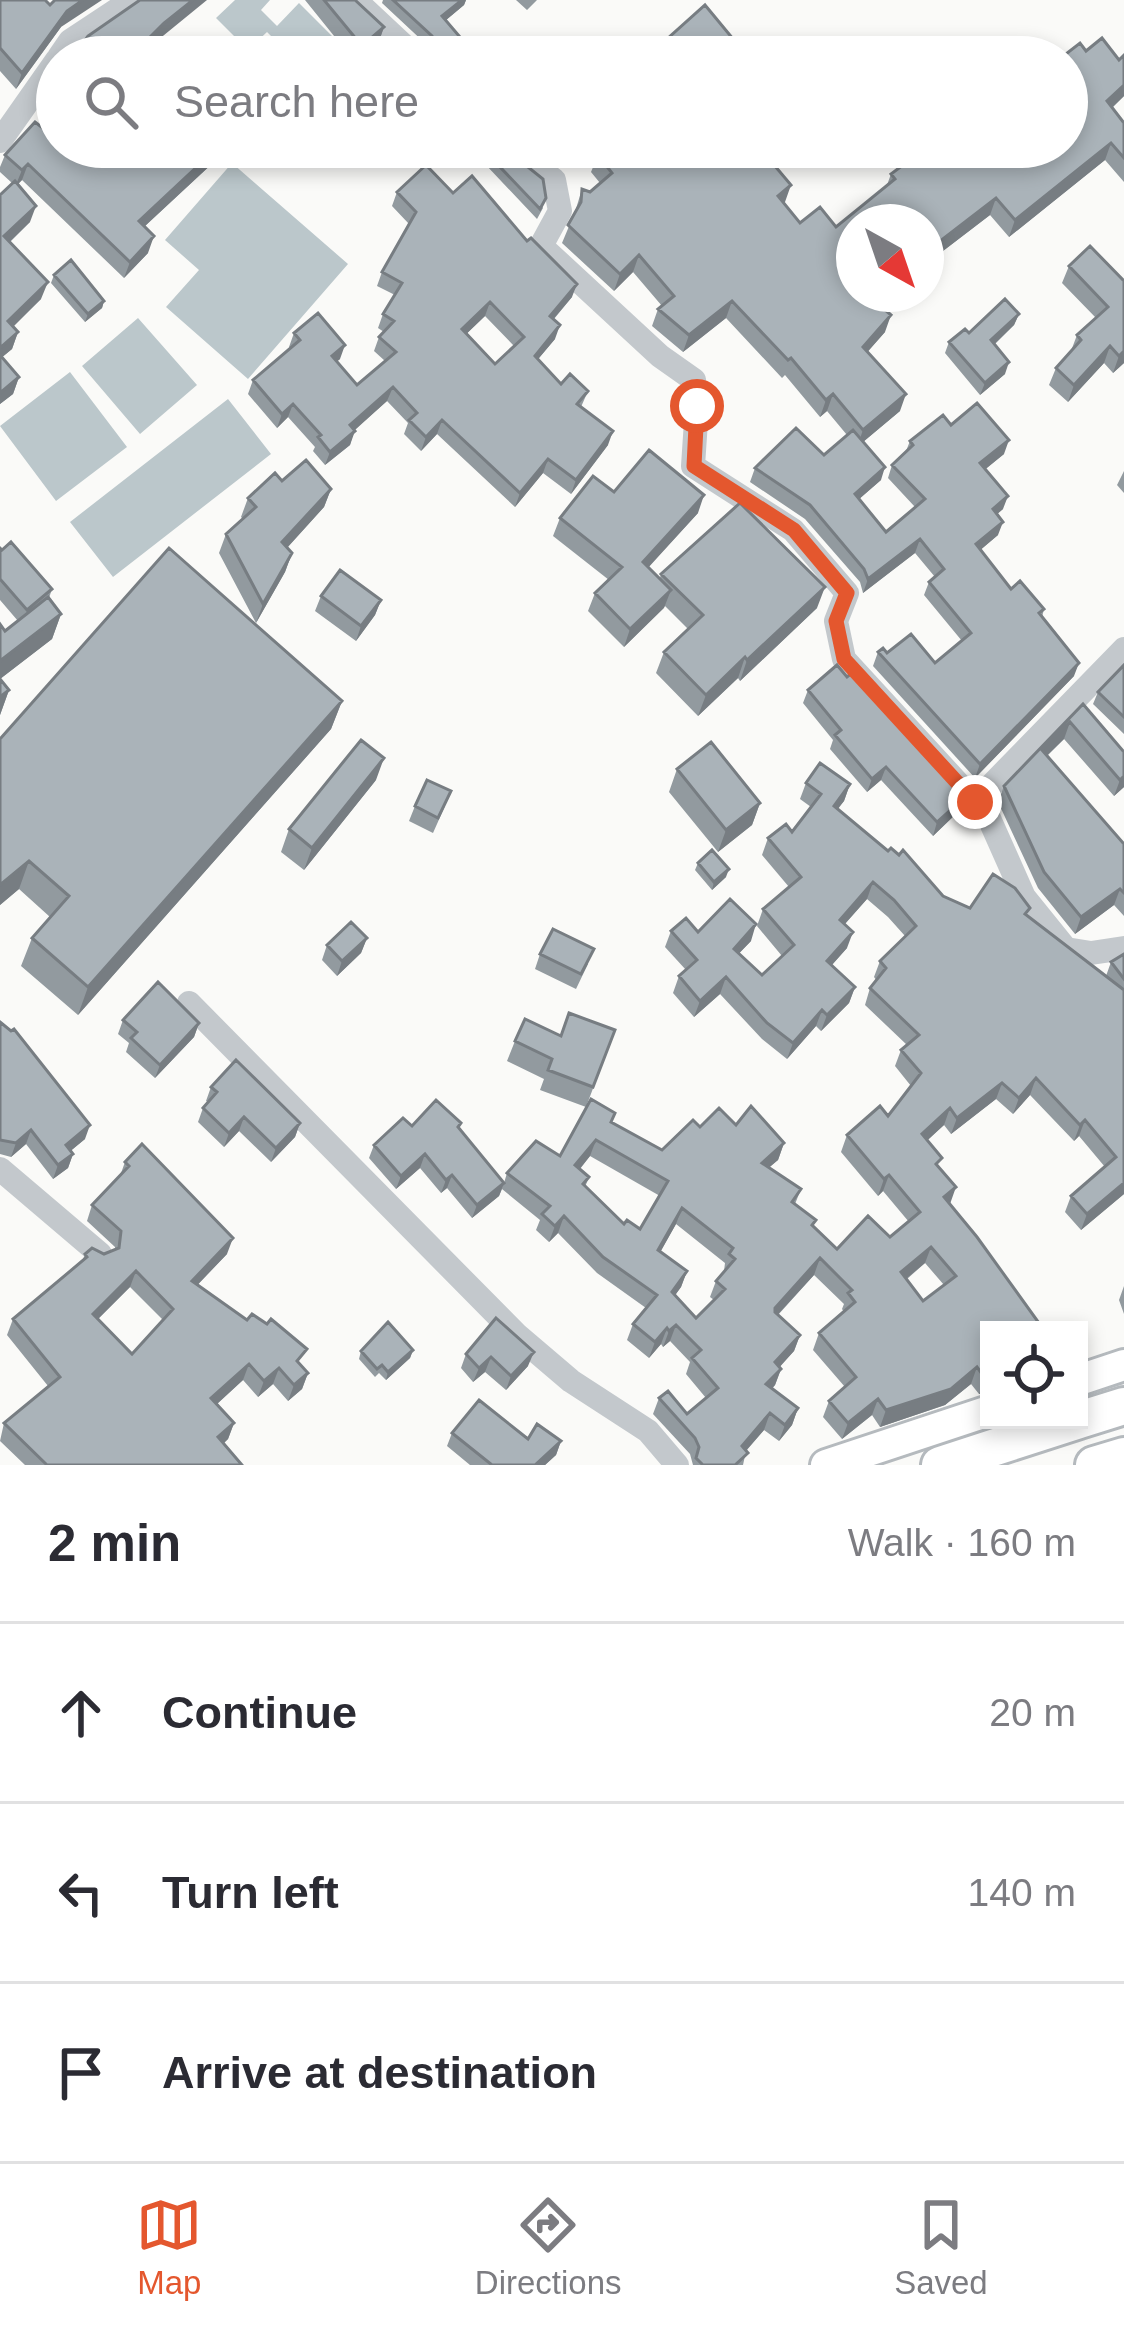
<!DOCTYPE html>
<meta charset="utf-8">
<style>
:root{--surface:#fff;--page:#f2f2f3;--text:#2b2b33;--muted:#7c7c81;--line:#e1e1e2;--accent:#e4572e}
body{margin:0;font-family:Arial,sans-serif;background:var(--page);color:var(--text)}
.controls{position:absolute;right:36px;bottom:36px;display:grid;overflow:hidden;border-radius:0px;box-shadow:0 6px 18px #0003}
.controls button{width:108px;height:108px;display:grid;place-items:center;padding:0;border:0;border-bottom:3px solid var(--line);background:var(--surface);color:var(--text);font:60px sans-serif}
.compass{position:absolute;left:836px;top:204px;width:108px;height:108px;border-radius:50%;background:var(--surface);box-shadow:0 6px 18px #0003;rotate:140deg}
.stop{position:absolute;width:36px;height:36px;margin:-27px;border:9px solid #e4572e;border-radius:50%;background:#fff}
.stop.end{background:#e4572e;border-color:#fff;box-shadow:0 3px 12px #0008}
.list{margin:0;padding:0;list-style:none}
h2{display:flex;justify-content:space-between;align-items:center;height:156px;margin:0;padding:0 48px;font-size:51px}
h2 small{font-size:39px;font-weight:400;color:var(--muted)}
.list li{display:grid;grid-template-columns:78px 1fr auto;gap:36px;align-items:center;box-sizing:border-box;height:180px;padding:0 48px;border-top:3px solid var(--line)}
.list b{display:block;font-size:45px;white-space:nowrap}
.list em{font-size:39px;font-style:normal;color:var(--muted)}
.icon{flex:none;width:66px;height:66px;fill:none;stroke:currentColor;stroke-width:2;stroke-linecap:round;stroke-linejoin:round}
.map{position:relative;flex:none;width:1124px;height:1465px;overflow:hidden}
.search{position:absolute;background:var(--surface);box-shadow:0 6px 18px #0003;left:36px;right:36px;top:36px;height:132px;display:flex;align-items:center;gap:30px;box-sizing:border-box;padding:0 42px;border-radius:66px;color:var(--muted);font-size:45px}
.sheet{height:696px;background:var(--surface)}
nav{display:flex;justify-content:space-around;align-items:center;box-sizing:border-box;height:168px;border-top:3px solid var(--line);background:var(--surface);font-size:33px;color:var(--muted)}
nav a{display:grid;justify-items:center;gap:6px}
nav .on{color:var(--accent)}
.map>svg:first-child{display:block}
</style>
<div class="map">
<svg width="1124" height="1465" viewBox="0 0 1124 1465">
<rect width="100%" height="100%" fill="#fafaf8"/>
<path fill="#bbc7cb" d="M235,0H270L261,10L277,26L299,3L334,38L320,51L325,57H292L267,32L248,50L216,18Z
M232,163L348,264L248,379L166,307L199,270L165,240Z
M138,318L197,385L140,434L82,366Z
M70,372L127,447L56,501L0,426Z
M228,399L271,454L113,577L70,522Z"/>
<g fill="none" stroke-linecap="round" stroke-linejoin="round">
<defs>
<path id="major" d="M1079,1380L1124,1365
M826,1465L989,1411"/>
<path id="highway" d="M1079,1420L1124,1406
M940,1465L1079,1420
M1094,1465L1124,1456"/>
</defs>
<use href="#major" stroke="#b5babe" stroke-width="36"/>
<use href="#highway" stroke="#b4b9bd" stroke-width="42"/>
<path stroke="#c3c8cc" stroke-width="24" d="M355,0L416,57
M59,57L70,41L132,0
M0,141L57,60
M511,147L554,180L560,211L541,246L660,356L694,380L697,406L693,466L793,530L847,593L836,621L844,659L988,816L1024,897L1066,949L1091,953L1124,948
M975,802L1124,649
M189,1003L517,1335L571,1381L648,1431L677,1465
M0,1169L100,1254"/>
<use href="#major" stroke="#fff" stroke-width="30"/>
<use href="#highway" stroke="#fff" stroke-width="36"/>
</g>
<path fill="#929a9f" fill-rule="evenodd" d="M0,0L61,27L16,89L0,71Z
M305,0H355L384,27L378,44L363,57H351Z
M383,0H466L464,5L446,20L477,57H435L428,46L382,3Z
M516,0H537L527,10Z
M1086,51L1119,60L1124,55V96L1112,108L1124,123V182L1105,160L1009,237L990,215L926,264V222L854,294L885,332L867,352L900,411L863,442L881,480L859,499L886,532L915,507L888,478L892,465L906,451L910,441L951,425L1004,454L985,469L1003,509L997,514L998,535L980,550L1011,589L1044,609L1042,617L1074,676L975,778L873,666L878,652L887,653L935,663L962,641L924,595L929,582L935,577L915,553L863,593L860,582L805,519L750,482L755,468L824,455L847,435L827,411L820,417L785,375L782,378L726,318L683,352L652,326L658,309L662,306L633,272L614,291L562,243L575,212L582,189L590,192L600,183L591,172L598,155L784,203L800,223L836,227L887,185L891,174Z
M57,81V133L40,113L46,96Z
M69,147H230L144,227L148,253L124,278L22,180L18,184L30,222L10,242L41,299L13,326L18,332L12,349L2,357L19,377L13,394L0,404V195L12,183L0,172V167L5,155L72,151Z
M469,147H503L543,208L537,219Z
M397,192L453,193L572,297L554,319L555,339L538,359L561,384L588,391L581,407L608,445L571,494L543,473L515,507L437,434L421,451L404,434L408,423L387,401L354,430L350,445L325,465L313,451L315,447L288,417L277,428L248,394L253,380L290,348L289,347L294,333L340,359L337,361L357,385L385,361L374,351L379,337L384,332L378,328L383,314L395,295L377,286L382,272L409,224L392,206ZM485,316L514,346L495,364L466,334Z
M1069,266L1124,281V363L1113,373L1104,363L1068,402L1049,385L1056,368L1071,351L1077,335L1096,318L1062,283Z
M54,275L104,301L102,308L85,322L51,283Z
M1019,314L1014,325L994,345L1005,374L980,395L945,353L949,342Z
M1124,471V493L1117,485Z
M282,481L331,489L324,507L287,548L292,553L285,572L256,623L219,553L226,534L243,519L241,517L248,498Z
M614,492L698,513L648,567L660,578L661,574L817,608L740,681L738,678L698,716L656,673L664,652L688,629L665,606L624,647L588,611L595,593L609,580L553,536L560,518Z
M0,548L52,589L49,598L61,614L52,639L0,679L9,690L0,715V624L5,631L18,621L0,600Z
M321,596L381,600L375,615L356,641L315,611Z
M1124,665V734L1093,704L1098,692Z
M847,677L965,797L960,810L933,836L881,780L867,792L830,749L833,740L803,703L808,690Z
M342,701L331,729L78,1015L21,966L32,938L50,917L19,889L0,905V739Z
M1083,704L1124,787L1114,796L1064,739L1047,756L1124,844V916L1114,905L1075,934L1038,888L998,802L1004,786Z
M677,769L760,803L752,825L718,852L669,792Z
M376,780L304,870L281,852L289,829Z
M806,783L850,784L844,801L837,809L943,896L970,908L1027,916L1106,976L1111,962L1124,954V1194L1081,1230L1065,1212L1071,1196L1105,1167L1079,1136L1074,1141L1030,1095L1013,1114L996,1099L951,1134L944,1125L927,1140L939,1167L989,1330V1392L979,1394L971,1384L945,1405L880,1427L872,1415L842,1439L823,1417L829,1401L845,1387L813,1350L819,1333L844,1312L842,1309L844,1304L814,1275L778,1315L800,1335L794,1351L779,1367L781,1369L775,1385L772,1389L798,1408L792,1425L779,1441L764,1430L746,1451L743,1465H693L690,1454L653,1414L659,1398L687,1414L706,1398L686,1374L690,1362L670,1341L663,1347L661,1344L649,1358L627,1340L633,1324L646,1308L597,1273L558,1233L549,1242L536,1230L540,1220L502,1189L499,1196L472,1218L447,1188L441,1193L420,1168L396,1189L369,1158L374,1145L412,1126L461,1123L459,1129L504,1183L507,1173L560,1156L615,1113L612,1122L662,1150L700,1127L736,1125L784,1143L778,1160L769,1167L801,1189L795,1204L813,1226L837,1249L890,1237L909,1222L883,1191L878,1196L841,1152L847,1135L888,1116L911,1086L895,1066L901,1050L907,1045L865,1005L870,988L877,981L874,977L880,961L905,936L888,917L867,899L845,924L847,948L832,965L855,987L849,1003L821,1031L816,1026L787,1059L762,1039L720,994L694,1017L673,993L679,976L686,970L665,947L671,931L698,932L751,941L739,953L762,975L782,956L757,926L763,909L789,887L762,855L768,838L792,832L811,807L800,799ZM590,1156L660,1196L640,1229L624,1224L585,1187L589,1177L580,1169ZM676,1224L725,1263L724,1271L716,1281L710,1297L714,1300L696,1318L675,1295L681,1287L687,1271L660,1252ZM925,1263L944,1285L923,1301L907,1279Z
M415,806H445L433,833L409,821Z
M698,863L726,877L712,890L695,870Z
M367,938L361,953L337,976L322,960L327,945Z
M540,954L588,964L576,989L535,969Z
M123,1020L199,1023L194,1037L155,1078L126,1052L129,1043L118,1034Z
M0,1022L85,1139L70,1151L73,1154L68,1168L53,1179L26,1144L11,1157L0,1154Z
M615,1030L586,1107L540,1090L544,1079L507,1061L515,1041Z
M211,1087L300,1123L295,1137L271,1162L239,1131L224,1147L198,1122L203,1108L208,1102L206,1101Z
M125,1162L227,1254L197,1285L301,1365L308,1373L302,1389L288,1401L273,1384L258,1397L243,1380L217,1404L234,1423L228,1439L223,1444L242,1465H25L0,1441L4,1423L48,1386L7,1335L13,1319L82,1262L85,1254H104L115,1250V1247L87,1221L92,1205L120,1176ZM130,1287L163,1320L132,1354L98,1319Z
M1124,1286V1314L1119,1300Z
M496,1318L528,1366L506,1390L485,1372L473,1382L461,1368L466,1354Z
M413,1350L410,1358L386,1380L379,1373L375,1377L359,1359L361,1351Z
M452,1433L528,1439L561,1441L556,1455L545,1465H470L447,1446Z"/>
<path fill="#777d82" d="M83,0H102L61,27L16,89L22,73L67,11Z
M193,0H207L158,40L141,57H130L164,23Z
M462,0H466L464,5L439,26L442,16Z
M384,27L378,44L363,57H358L362,46Z
M1124,85V96L1101,118L1107,101Z
M1111,143L1105,160L1009,237L1015,220Z
M218,147H230L132,238L139,221Z
M28,164L22,180L15,187L22,170Z
M791,185L785,202L772,213L778,196Z
M996,198L990,215L926,264V252Z
M36,206L30,222L0,251L4,236Z
M154,236L148,253L124,278L130,262Z
M639,255L633,272L614,291L620,274Z
M48,282L41,299L2,338L8,321Z
M577,284L572,297L544,330L550,316Z
M104,301L102,308L85,322L88,314Z
M732,301L726,318L683,352L689,335Z
M490,302L485,316L457,343L462,329Z
M1019,314L1014,325L986,352L991,340Z
M891,315L885,332L857,364L863,347Z
M560,325L555,339L529,370L535,356Z
M18,332L12,349L0,359V348Z
M345,345L340,359L327,370L332,356Z
M1110,346L1104,363L1068,402L1074,385Z
M1124,351V363L1113,373L1119,356Z
M1009,362L1005,374L980,395L985,383Z
M19,377L13,394L0,404V393Z
M393,387L387,401L345,439L350,425Z
M833,394L827,411L820,417L826,400Z
M906,394L900,411L857,447L863,430Z
M293,404L288,417L277,428L282,414Z
M442,420L437,434L421,451L426,437Z
M355,431L350,445L325,465L330,452Z
M613,431L608,445L571,494L576,480Z
M1009,440L1004,454L976,477L980,463Z
M548,459L543,473L515,507L520,493Z
M885,467L881,480L850,507L855,494Z
M331,489L324,507L275,561L282,542Z
M704,495L698,513L637,580L643,562Z
M1008,496L1003,509L988,522L993,509Z
M1003,522L998,535L971,558L976,544Z
M920,539L915,553L863,593L868,579Z
M292,553L285,572L256,623L263,604Z
M825,587L817,608L740,681L747,660Z
M671,590L664,608L624,647L630,629Z
M381,600L375,615L356,641L361,626Z
M61,614L52,639L0,679V661Z
M745,657L738,678L698,716L706,695Z
M1079,663L1074,676L975,778L980,764Z
M9,690L0,715V697Z
M342,701L331,729L78,1015L88,987Z
M1070,722L1064,739L1036,766L1042,750Z
M384,758L376,780L304,870L312,848Z
M886,767L881,780L867,792L872,779Z
M1124,776V787L1114,796L1120,780Z
M850,784L844,801L828,822L834,806Z
M965,797L960,810L933,836L937,822Z
M760,803L752,825L718,852L726,830Z
M29,861L19,889L0,905V885Z
M729,869L726,877L712,890L714,882Z
M873,882L867,899L834,936L840,920Z
M1120,889L1114,905L1075,934L1081,917Z
M756,924L751,941L728,965L734,949Z
M853,932L847,948L821,977L827,961Z
M367,938L361,953L337,976L342,961Z
M726,977L720,994L694,1017L700,1001Z
M855,987L849,1003L821,1031L827,1015Z
M822,1010L816,1026L787,1059L793,1043Z
M199,1023L194,1037L155,1078L160,1065Z
M1036,1078L1030,1095L1013,1114L1019,1098Z
M1002,1083L996,1099L951,1134L957,1118Z
M950,1108L944,1125L916,1151L922,1134Z
M244,1117L239,1131L224,1147L229,1133Z
M1085,1120L1079,1136L1074,1141L1080,1125Z
M300,1123L295,1137L271,1162L276,1148Z
M90,1125L85,1139L61,1159L66,1145Z
M31,1130L26,1144L11,1157L16,1143Z
M596,1140L590,1156L569,1182L575,1165Z
M784,1143L778,1160L756,1179L762,1163Z
M73,1154L68,1168L53,1179L58,1165Z
M425,1154L420,1168L396,1189L401,1176Z
M452,1175L447,1188L441,1193L446,1180Z
M889,1175L883,1191L878,1196L884,1179Z
M504,1183L499,1196L472,1218L477,1205Z
M1124,1183V1194L1081,1230L1087,1214Z
M956,1187L950,1204L944,1197Z
M682,1208L676,1224L652,1267L658,1250Z
M564,1216L558,1233L549,1242L555,1226Z
M233,1238L227,1254L186,1297L192,1281Z
M931,1247L925,1263L895,1288L901,1272Z
M820,1258L814,1275L769,1324L775,1308Z
M136,1271L130,1287L87,1330L93,1314Z
M687,1271L681,1287L666,1308L672,1292Z
M676,1325L670,1341L663,1347L669,1331Z
M667,1328L661,1344L649,1358L655,1342Z
M800,1335L794,1351L769,1379L775,1362Z
M413,1350L410,1358L386,1380L388,1372Z
M534,1352L528,1366L506,1390L511,1376Z
M491,1357L485,1372L473,1382L479,1368Z
M249,1364L243,1380L206,1414L211,1398Z
M977,1367L971,1384L945,1405L880,1427L886,1410Z
M279,1368L273,1384L258,1397L264,1381Z
M781,1369L775,1385L760,1400L766,1384Z
M308,1373L302,1389L288,1401L294,1385Z
M989,1377V1392L979,1394L985,1378Z
M878,1399L872,1415L842,1439L848,1423Z
M798,1408L792,1425L779,1441L785,1425Z
M770,1413L764,1430L736,1462L742,1446Z
M234,1423L228,1439L212,1454L218,1437Z
M561,1441L556,1455L545,1465H535Z"/>
<path fill="#aab3b9" stroke="#777d82" stroke-width="3" fill-rule="evenodd" d="M0,0H45L50,5L55,0H83L67,11L22,73L0,48Z
M140,0H193L164,23L130,57H73L88,36Z
M324,0H355L384,27L362,46Z
M393,0H462L442,16L477,57H445L432,36Z
M705,5L748,57H647Z
M1102,38L1119,60L1124,55V85L1107,101L1124,123V158L1111,143L1015,220L996,198L926,252V222H854V294H867L891,315L863,347L906,394L863,430L833,394L826,400L791,358L788,360L732,301L689,335L658,309L674,296L639,255L620,274L568,225L581,202L582,189L590,192L612,173L598,155L608,147H759L791,185L778,196L800,223L820,207L836,227L895,179L891,174L927,147H1067V57H1062L1080,43L1086,51Z
M57,81V109L46,96Z
M35,122L57,139V147H67L87,162L95,153L89,147H218L139,221L154,236L130,262L28,164L22,170L5,155Z
M481,147H503L543,179L546,198L540,209Z
M426,165L453,193L472,176L527,241L531,238L577,284L550,316L560,325L535,356L561,384L570,374L588,391L577,404L613,431L576,480L548,459L520,493L442,420L426,437L409,420L417,413L393,387L350,425L355,431L330,452L318,437L321,435L293,404L282,414L253,380L300,340L294,333L318,313L345,345L332,356L357,385L396,352L379,337L394,321L383,314L402,283L382,272L416,212L397,192ZM490,302L524,337L495,364L462,329Z
M15,181L36,206L4,236L48,282L8,321L18,332L0,348V195Z
M1090,246L1124,281V351L1119,356L1110,346L1074,385L1056,368L1081,340L1077,335L1108,307L1069,266Z
M71,260L104,301L88,314L54,275Z
M1005,299L1019,314L991,340L1009,362L985,383L949,342L965,329L969,333Z
M0,355L19,377L0,393Z
M977,403L1009,440L980,463L1008,496L993,509L1003,522L976,544L1011,589L1020,581L1044,609L1039,613L1079,663L980,764L878,652L883,648L887,653L911,634L935,663L971,633L929,582L944,569L920,539L868,579L864,569L810,505L755,468L796,428L824,455L853,430L885,467L855,494L886,532L925,499L892,465L913,445L910,441L943,415L951,425Z
M649,450L704,495L643,562L671,590L630,629L595,593L622,567L560,518L593,476L614,492Z
M306,460L331,489L282,542L292,553L263,604L226,534L256,507L248,498L275,473L282,481Z
M740,503L825,587L747,660L745,657L706,695L664,652L703,615L661,574Z
M11,542L52,589L27,610L0,579V548L2,550Z
M169,548L342,701L88,987L32,938L69,896L29,861L0,885V739Z
M340,570L381,600L361,626L321,596Z
M48,597L61,614L0,661V624L5,631Z
M837,665L847,677L852,673L965,797L937,822L886,767L872,779L835,735L841,730L808,690Z
M1124,665V717L1098,692Z
M0,679L9,690L0,697Z
M1083,704L1124,752V776L1120,780L1070,722L1042,750L1124,844V893L1120,889L1081,917L1044,872L1004,786Z
M361,740L384,758L312,848L289,829Z
M711,742L760,803L726,830L677,769Z
M820,763L850,784L834,806L888,851L891,848L899,855L903,850L943,896L970,908L993,874L1015,888L1030,908L1025,914L1124,990V1183L1087,1214L1071,1196L1116,1157L1085,1120L1080,1125L1036,1078L1019,1098L1002,1083L957,1118L950,1108L922,1134L942,1158L936,1164L956,1187L944,1197L977,1237L1044,1330H989V1377L985,1378L977,1367L951,1389L886,1410L878,1399L848,1423L829,1401L856,1377L819,1333L855,1302L848,1293L852,1290L820,1258L775,1308V1312L800,1335L775,1362L781,1369L766,1384L798,1408L785,1425L770,1413L742,1446L748,1453L735,1465H703L696,1458L699,1447L695,1438L659,1398L668,1391L687,1414L718,1388L692,1358L701,1350L676,1325L669,1331L667,1328L655,1342L633,1324L657,1295L603,1257L564,1216L555,1226L542,1214L550,1206L507,1173L536,1141L560,1156L591,1099L615,1113L611,1122L662,1150L693,1120L700,1127L719,1108L736,1125L751,1106L784,1143L762,1163L801,1189L792,1202L816,1220L812,1225L837,1249L868,1216L890,1237L920,1212L889,1175L884,1179L847,1135L880,1106L888,1116L921,1073L901,1050L919,1035L870,988L886,968L880,961L916,926L894,900L873,882L840,920L853,932L827,961L855,987L827,1015L822,1010L793,1043L767,1023L726,977L700,1001L679,976L697,960L671,931L686,918L698,932L730,899L756,924L734,949L762,975L794,945L763,909L801,877L768,838L786,824L792,832L821,794L806,783ZM596,1140L668,1181L640,1229L627,1220L624,1224L583,1184L589,1177L575,1165ZM682,1208L733,1248L729,1254L735,1259L716,1281L725,1289L696,1318L672,1292L687,1271L658,1250ZM931,1247L956,1276L923,1301L901,1272Z
M427,780L451,791L438,818L415,806Z
M712,850L729,869L714,882L698,863Z
M351,922L367,938L342,961L327,945Z
M553,929L594,949L581,974L540,954Z
M1124,954V979L1111,962Z
M158,982L199,1023L160,1065L131,1038L137,1032L123,1020Z
M569,1013L615,1030L593,1087L548,1070L552,1059L515,1041L525,1019L561,1036Z
M0,1022L11,1031L14,1029L90,1125L66,1145L73,1154L58,1165L31,1130L16,1143L0,1140Z
M236,1060L300,1123L276,1148L244,1117L229,1133L203,1108L217,1092L211,1087Z
M436,1100L461,1123L458,1127L504,1183L477,1205L452,1175L446,1180L425,1154L401,1176L374,1145L403,1118L412,1126Z
M142,1144L233,1238L192,1281L247,1320L252,1314L267,1324L271,1319L307,1349L297,1361L308,1373L294,1385L279,1368L264,1381L249,1364L211,1398L234,1423L218,1437L242,1465H47L4,1423L60,1377L13,1319L87,1257L85,1254L92,1248L104,1254L119,1248L121,1231L92,1205L129,1166L125,1162ZM136,1271L173,1309L132,1354L93,1314Z
M496,1318L534,1352L511,1376L491,1357L479,1368L466,1354Z
M388,1322L413,1350L388,1372L382,1365L377,1369L361,1351Z
M479,1400L528,1439L537,1424L561,1441L535,1465H492L452,1433Z"/>
<g fill="none" stroke-linecap="round" stroke-linejoin="round">
<path stroke="#e4572e" stroke-width="15" d="M697,406L694,466L794,530L847,593L836,621L844,659L975,802"/>
</g>
</svg>
<div class="controls">
<button><svg class="icon" aria-label="locate" viewBox="0 0 24 24"><circle cx="12" cy="12" r="6"/><path d="M12 2v4M12 18v4M2 12h4M18 12h4"/></svg></button>
</div>
<svg class="compass" viewBox="-18 -18 36 36"><path d="M0-13l5 13h-10z" fill="#e53935"/><path d="M0 13l5-13h-10z" fill="#7c7c81"/></svg>
<div class="stop" style="left:697px;top:406px"></div>
<div class="stop end" style="left:975px;top:802px"></div>
<div class="search"><svg class="icon" aria-label="search" viewBox="0 0 24 24"><circle cx="10" cy="10" r="6"/><path d="M15 15l6 6"/></svg>Search here</div>
</div>
<section class="sheet">
<h2>2 min<small>Walk · 160 m</small></h2>
<ul class="list">
<li><svg class="icon" aria-label="ahead" viewBox="0 0 24 24"><path d="M12 20V5M6 11l6-6 6 6"/></svg><div><b>Continue</b></div><em>20 m</em></li>
<li><svg class="icon" aria-label="left" viewBox="0 0 24 24"><path d="M17 20v-9H6M10 6l-5 5 5 5"/></svg><div><b>Turn left</b></div><em>140 m</em></li>
<li><svg class="icon" aria-label="arrive" viewBox="0 0 24 24"><path d="M6 21V4h12l-3 4 3 4H6"/></svg><div><b>Arrive at destination</b></div></li>
</ul>
</section>
<nav>
<a class="on"><svg class="icon" aria-label="map" viewBox="0 0 24 24"><path d="M3 6l6-2 6 2 6-2v14l-6 2-6-2-6 2zM9 4v14M15 6v14"/></svg>Map</a>
<a><svg class="icon" aria-label="directions" viewBox="0 0 24 24"><path d="M12 3l9 9-9 9-9-9zM9 14v-3h6M13 9l2 2-2 2"/></svg>Directions</a>
<a><svg class="icon" aria-label="saved" viewBox="0 0 24 24"><path d="M7 4h10v16l-5-4-5 4z"/></svg>Saved</a>
</nav>
